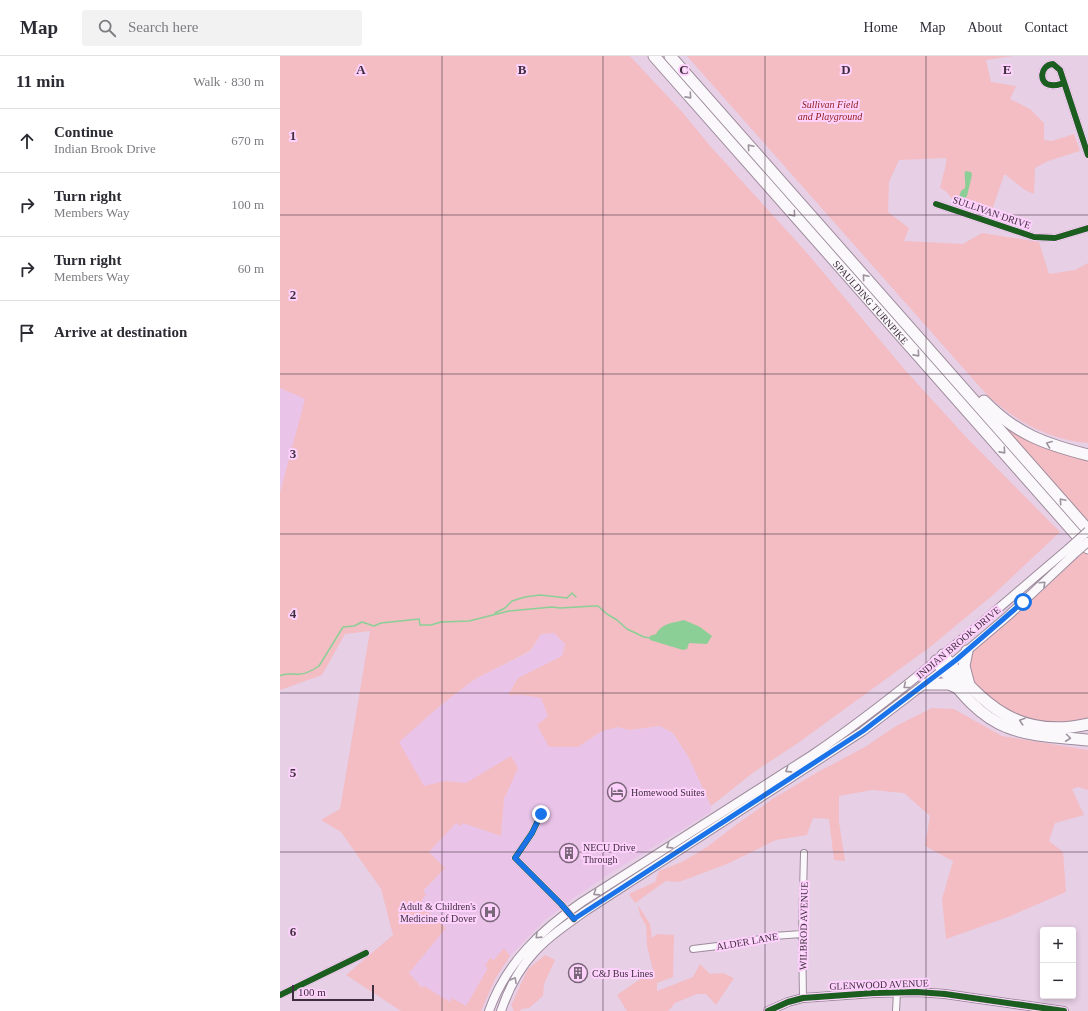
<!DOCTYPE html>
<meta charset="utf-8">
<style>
:root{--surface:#fff;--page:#f2f2f3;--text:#2b2b33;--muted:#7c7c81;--line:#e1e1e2}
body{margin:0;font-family:Georgia,serif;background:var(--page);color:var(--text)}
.controls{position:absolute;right:12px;bottom:12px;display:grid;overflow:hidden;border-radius:4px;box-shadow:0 2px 6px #0003}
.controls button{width:36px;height:36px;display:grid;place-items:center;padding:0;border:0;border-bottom:1px solid var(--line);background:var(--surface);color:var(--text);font:20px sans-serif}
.scale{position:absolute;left:12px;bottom:10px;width:82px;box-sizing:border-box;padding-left:4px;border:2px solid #3f2e3f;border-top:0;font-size:11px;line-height:14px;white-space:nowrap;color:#3f2e3f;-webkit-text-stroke:3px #ffd2fd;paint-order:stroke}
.stop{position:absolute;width:12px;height:12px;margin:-9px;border:3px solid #1a73e8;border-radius:50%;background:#fff}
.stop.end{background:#1a73e8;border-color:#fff;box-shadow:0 1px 4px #0008}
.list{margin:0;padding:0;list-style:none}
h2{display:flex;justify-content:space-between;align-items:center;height:52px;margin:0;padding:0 16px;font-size:17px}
h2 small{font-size:13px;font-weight:400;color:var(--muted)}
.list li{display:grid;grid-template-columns:26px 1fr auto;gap:12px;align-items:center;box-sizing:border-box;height:64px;padding:0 16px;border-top:1px solid var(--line)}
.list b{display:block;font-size:15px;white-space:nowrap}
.list p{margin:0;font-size:13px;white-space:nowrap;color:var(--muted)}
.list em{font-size:13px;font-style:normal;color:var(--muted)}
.icon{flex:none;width:22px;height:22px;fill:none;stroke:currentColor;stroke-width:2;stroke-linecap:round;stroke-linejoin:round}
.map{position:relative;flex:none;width:808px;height:955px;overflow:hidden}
header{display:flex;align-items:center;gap:24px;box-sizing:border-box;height:56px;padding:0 20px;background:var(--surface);border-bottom:1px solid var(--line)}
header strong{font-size:19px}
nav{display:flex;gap:22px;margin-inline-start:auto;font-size:14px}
.search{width:280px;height:36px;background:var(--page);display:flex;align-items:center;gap:10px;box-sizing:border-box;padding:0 14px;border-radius:4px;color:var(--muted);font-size:15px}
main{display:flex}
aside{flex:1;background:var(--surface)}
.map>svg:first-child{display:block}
</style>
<header>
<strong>Map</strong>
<div class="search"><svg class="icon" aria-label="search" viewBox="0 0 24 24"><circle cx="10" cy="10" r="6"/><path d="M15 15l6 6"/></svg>Search here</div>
<nav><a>Home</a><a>Map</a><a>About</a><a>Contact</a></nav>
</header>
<main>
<aside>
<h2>11 min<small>Walk · 830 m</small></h2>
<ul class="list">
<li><svg class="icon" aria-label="ahead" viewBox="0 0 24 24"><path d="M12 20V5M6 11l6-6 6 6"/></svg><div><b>Continue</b><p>Indian Brook Drive</p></div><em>670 m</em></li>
<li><svg class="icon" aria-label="right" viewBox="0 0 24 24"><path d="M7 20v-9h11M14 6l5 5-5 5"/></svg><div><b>Turn right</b><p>Members Way</p></div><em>100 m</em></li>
<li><svg class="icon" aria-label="right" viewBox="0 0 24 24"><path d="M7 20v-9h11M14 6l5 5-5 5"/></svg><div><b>Turn right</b><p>Members Way</p></div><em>60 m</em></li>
<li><svg class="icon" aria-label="arrive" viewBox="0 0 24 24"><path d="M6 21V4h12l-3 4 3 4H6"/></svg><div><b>Arrive at destination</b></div></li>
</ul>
</aside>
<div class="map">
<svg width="808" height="955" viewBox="0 0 808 955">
<rect width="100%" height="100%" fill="#e7cfe6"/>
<path fill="#e9c3e8" d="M0,332L26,343L0,437Z
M274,577L285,588L282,600L238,622L228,639H244L261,642L268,660L298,691L322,675L338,671L349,674L380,670L393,677L409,702L431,750V756L329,818L295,841L263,866L230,900L215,923L201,955L160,951L129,917L166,872L141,849L143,842V836L163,814L149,796L176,767H183L221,780L224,743L238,711L204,717L186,727L165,725L144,731L118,686L161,649L195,623L250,596L261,578Z"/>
<path fill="#f3bdc3" d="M0,0H350L403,57L431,91L527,197L625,314L686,381L780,476L713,539L650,591L518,687L474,716L431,750L409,702L393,677L380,670L349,674L338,671L322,675L298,691H269L257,669L268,660L261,642L244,639H228L238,622L282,600L285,588L274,577L261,578L250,595L195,623L161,649L119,686L144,730L165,725L186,727L231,700L238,712L224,743L221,780L183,767L180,770L176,767L149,796L165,812L143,835L146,839L143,842L141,849L166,872L129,917L142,932L144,930L170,946L172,942L186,950L208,912L205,910L210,902L214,904L224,892L230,900L215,923L201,955H121L66,919L113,879L101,833L61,776L41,764L60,753L90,575L65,578L42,619L0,634V437L25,343L0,332Z
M407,0H733L706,4L711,26L736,30L730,43L750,53L764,67V84L772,85L794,78L800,95L768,105L755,112L754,138L745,134L726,119H724L710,160C700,156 686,154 677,147C670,142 668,135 660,132L666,108V102L619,104L609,126L608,156L629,172L624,185L683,188L702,177L759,186L769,218L795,214L808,207V387C769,384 735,365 707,339Z
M721,368L808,401V466Z
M804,495L808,500V665C797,666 785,668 774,668C744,667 695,644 688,611C688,607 690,601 691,596L760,537Z
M652,652L674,653L722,680L808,694V734L798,731L792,733L804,759L775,767L769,785L783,796L786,836L728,861L666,883L662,843L673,805L645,790L650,760L624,737L592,734L559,740V766L565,805L554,804L549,763L533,762L527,779L496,784L447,808L399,826L386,825L355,847L349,838L375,826L379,815L402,806L427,791L456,769L494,742L538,716L585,691L616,670Z
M358,849L370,868L372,882L377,878L394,879L393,921L377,927V935L413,921L420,908L430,918L443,917L454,922L436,949L426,938H417L395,947L388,955H347L337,939L373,914L367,890L366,870L360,859Z
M265,899L275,904L264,928L263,940L249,952L241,953L240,955H234L231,949L248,913Z"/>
<path fill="#8bcf96" d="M685,115L691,116L692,119L687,140L683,144L679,141L681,135L685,132C686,126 684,121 685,115Z
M404,564L420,571L432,580L427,588L409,587L407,593L403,594L370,584V580L376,578C382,567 393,567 404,564Z"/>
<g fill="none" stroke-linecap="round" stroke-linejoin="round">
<path stroke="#8bcf96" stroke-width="1.5" d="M215,557L225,552L232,545L245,541L260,539L287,542L292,537L296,541
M0,620C6,616 13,619 20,618C27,618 33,614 39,610L63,571L74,570L82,566L94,570L101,567L139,563L140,569H151L161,566L189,565L229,555L272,551L280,552L314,550H318L327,558L337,564L347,573L364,581L370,582"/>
<defs>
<path id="street" d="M784,27C780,28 776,30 771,29C758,28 760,9 773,8L780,14L808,99
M656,148L754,181L775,182L808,172
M261,758L252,777L235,802L281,848L294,863
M413,893L462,887L493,880L522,878
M0,939L86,897
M523,942L522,878L524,797
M616,955L617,936"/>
<path id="secondary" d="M209,955C226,907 261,874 302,846L532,699C623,637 704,564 788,493
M221,955C239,902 263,885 307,854L583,675L676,604L729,559L793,499
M488,955L508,946L523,942L594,937L637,936L665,938L784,955"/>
<g id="highway">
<path id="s1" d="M374,0L808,492"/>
<path d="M390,0L808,474"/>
<path d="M704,345C736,378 765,388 808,399"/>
<path d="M687,595L684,610L689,629"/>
<path d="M663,599C703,649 739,684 808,668"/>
<path d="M656,605C676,630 696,659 727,671C751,681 782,681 808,684"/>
<path d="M646,628H669L678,632"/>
</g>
</defs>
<use href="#street" stroke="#9e8c9d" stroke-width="8"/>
<use href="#secondary" stroke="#9e8c9d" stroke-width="10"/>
<use href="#highway" stroke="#9e8c9d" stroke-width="13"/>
<use href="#street" stroke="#fbf8fb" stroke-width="6"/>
<use href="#secondary" stroke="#fbf8fb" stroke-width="8"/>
<use href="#highway" stroke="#fbf8fb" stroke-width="11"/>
<defs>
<path id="secondary-bridge" d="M788,493L808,475
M793,499L808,486"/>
</defs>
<use href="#secondary-bridge" stroke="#9e8c9d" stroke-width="10" stroke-linecap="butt"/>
<use href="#secondary-bridge" stroke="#fbf8fb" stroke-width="8"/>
<defs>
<path id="cycleway" d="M784,27C780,28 776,30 771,29C758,28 760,9 773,8L780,14L808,99
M656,148L754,181L775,182L808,172
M261,758L252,777L235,802L281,848L294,863
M0,939L86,897
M488,955L508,946L523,942L594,937L637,936L665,938L784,955"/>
</defs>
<use href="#cycleway" stroke="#ffd2fd" stroke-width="8"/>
<use href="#cycleway" stroke="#1b5e20" stroke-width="6"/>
</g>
<defs><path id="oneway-chevron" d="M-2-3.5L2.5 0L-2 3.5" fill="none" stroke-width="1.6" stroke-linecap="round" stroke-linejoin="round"/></defs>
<g stroke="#9d939d">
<use href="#oneway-chevron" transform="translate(409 40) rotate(48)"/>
<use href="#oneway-chevron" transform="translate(470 91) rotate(-131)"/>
<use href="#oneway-chevron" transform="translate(513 158) rotate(49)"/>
<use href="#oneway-chevron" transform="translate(585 221) rotate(-131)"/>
<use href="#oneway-chevron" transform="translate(637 298) rotate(48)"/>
<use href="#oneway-chevron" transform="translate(769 388) rotate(-159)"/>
<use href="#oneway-chevron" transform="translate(723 395) rotate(48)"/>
<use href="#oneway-chevron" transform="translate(782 445) rotate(-131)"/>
<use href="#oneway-chevron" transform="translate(763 528) rotate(-43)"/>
<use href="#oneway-chevron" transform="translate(626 630) rotate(141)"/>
<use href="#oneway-chevron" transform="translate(742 665) rotate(-162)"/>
<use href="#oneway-chevron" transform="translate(788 682) rotate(7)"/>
<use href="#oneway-chevron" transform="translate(508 714) rotate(147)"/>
<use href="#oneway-chevron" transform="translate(389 790) rotate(147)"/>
<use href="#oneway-chevron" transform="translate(316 837) rotate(147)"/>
<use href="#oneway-chevron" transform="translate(258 880) rotate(136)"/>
<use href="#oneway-chevron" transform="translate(234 924) rotate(-61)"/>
</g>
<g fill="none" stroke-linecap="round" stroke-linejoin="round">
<path stroke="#1a73e8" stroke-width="5" d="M261,758L252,777L235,802L281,848L294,863L583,675L676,604L743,546"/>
</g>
<path fill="none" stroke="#3f2e3f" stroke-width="1" stroke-opacity="0.55" d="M162,0V955M323,0V955M485,0V955M646,0V955M0,159H808M0,318H808M0,478H808M0,637H808M0,796H808"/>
<defs>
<symbol id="hotel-ring" viewBox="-11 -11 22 22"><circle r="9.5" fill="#ffd2fd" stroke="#7a6679" stroke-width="1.5"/><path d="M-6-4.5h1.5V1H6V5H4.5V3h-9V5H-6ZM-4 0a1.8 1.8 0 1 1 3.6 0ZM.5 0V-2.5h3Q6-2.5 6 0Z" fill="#7a6679"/></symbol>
<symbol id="building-ring" viewBox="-11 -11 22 22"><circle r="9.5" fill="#ffd2fd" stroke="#7a6679" stroke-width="1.5"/><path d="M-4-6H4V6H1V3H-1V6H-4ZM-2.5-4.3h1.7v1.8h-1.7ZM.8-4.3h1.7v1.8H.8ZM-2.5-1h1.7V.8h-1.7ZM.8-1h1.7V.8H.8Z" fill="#7a6679"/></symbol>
<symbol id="hospital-ring" viewBox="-11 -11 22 22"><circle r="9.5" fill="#ffd2fd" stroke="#7a6679" stroke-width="1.5"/><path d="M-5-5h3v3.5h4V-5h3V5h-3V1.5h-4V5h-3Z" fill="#7a6679"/></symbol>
</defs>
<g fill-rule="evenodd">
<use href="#hotel-ring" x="326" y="725" width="22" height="22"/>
<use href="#building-ring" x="278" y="786" width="22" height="22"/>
<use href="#hospital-ring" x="199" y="845" width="22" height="22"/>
<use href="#building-ring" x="287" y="906" width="22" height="22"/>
</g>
<g text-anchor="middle" stroke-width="4" stroke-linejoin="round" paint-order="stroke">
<g font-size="10" font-style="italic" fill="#8f1918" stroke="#ffd2fd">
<text x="550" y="52">Sullivan Field<tspan x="550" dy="12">and Playground</tspan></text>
</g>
<g font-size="10" fill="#3f2e3f" stroke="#ffd2fd">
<text transform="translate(712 156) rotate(19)" y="4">SULLIVAN DRIVE</text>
<text dy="4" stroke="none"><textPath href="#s1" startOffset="328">SPAULDING TURNPIKE</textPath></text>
<text transform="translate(678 586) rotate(-40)" y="4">INDIAN BROOK DRIVE</text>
<text transform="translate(523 870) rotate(-89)" y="4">WILBROD AVENUE</text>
<text transform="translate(467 885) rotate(-10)" y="4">ALDER LANE</text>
<text transform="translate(599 928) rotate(-2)" y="4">GLENWOOD AVENUE</text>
</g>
<g font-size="10" fill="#3f2e3f" stroke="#ffd2fd" text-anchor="start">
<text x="351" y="740">Homewood Suites</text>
<text x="303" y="795">NECU Drive<tspan x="303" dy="12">Through</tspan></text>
<text x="196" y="854" text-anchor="end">Adult &amp; Children's<tspan x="196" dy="12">Medicine of Dover</tspan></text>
<text x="312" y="921">C&amp;J Bus Lines</text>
</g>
</g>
<g font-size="13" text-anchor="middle" font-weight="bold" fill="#3f2e3f" stroke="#ffd2fd" stroke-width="4" stroke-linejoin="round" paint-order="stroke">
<text x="81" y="18">A</text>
<text x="242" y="18">B</text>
<text x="404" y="18">C</text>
<text x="566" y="18">D</text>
<text x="727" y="18">E</text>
<text x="13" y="84">1</text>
<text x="13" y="243">2</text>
<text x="13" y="402">3</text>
<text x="13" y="562">4</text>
<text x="13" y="721">5</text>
<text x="13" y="880">6</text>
</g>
</svg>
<div class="controls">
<button>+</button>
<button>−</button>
</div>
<div class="scale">100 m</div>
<div class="stop" style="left:743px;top:546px"></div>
<div class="stop end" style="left:261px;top:758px"></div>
</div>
</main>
